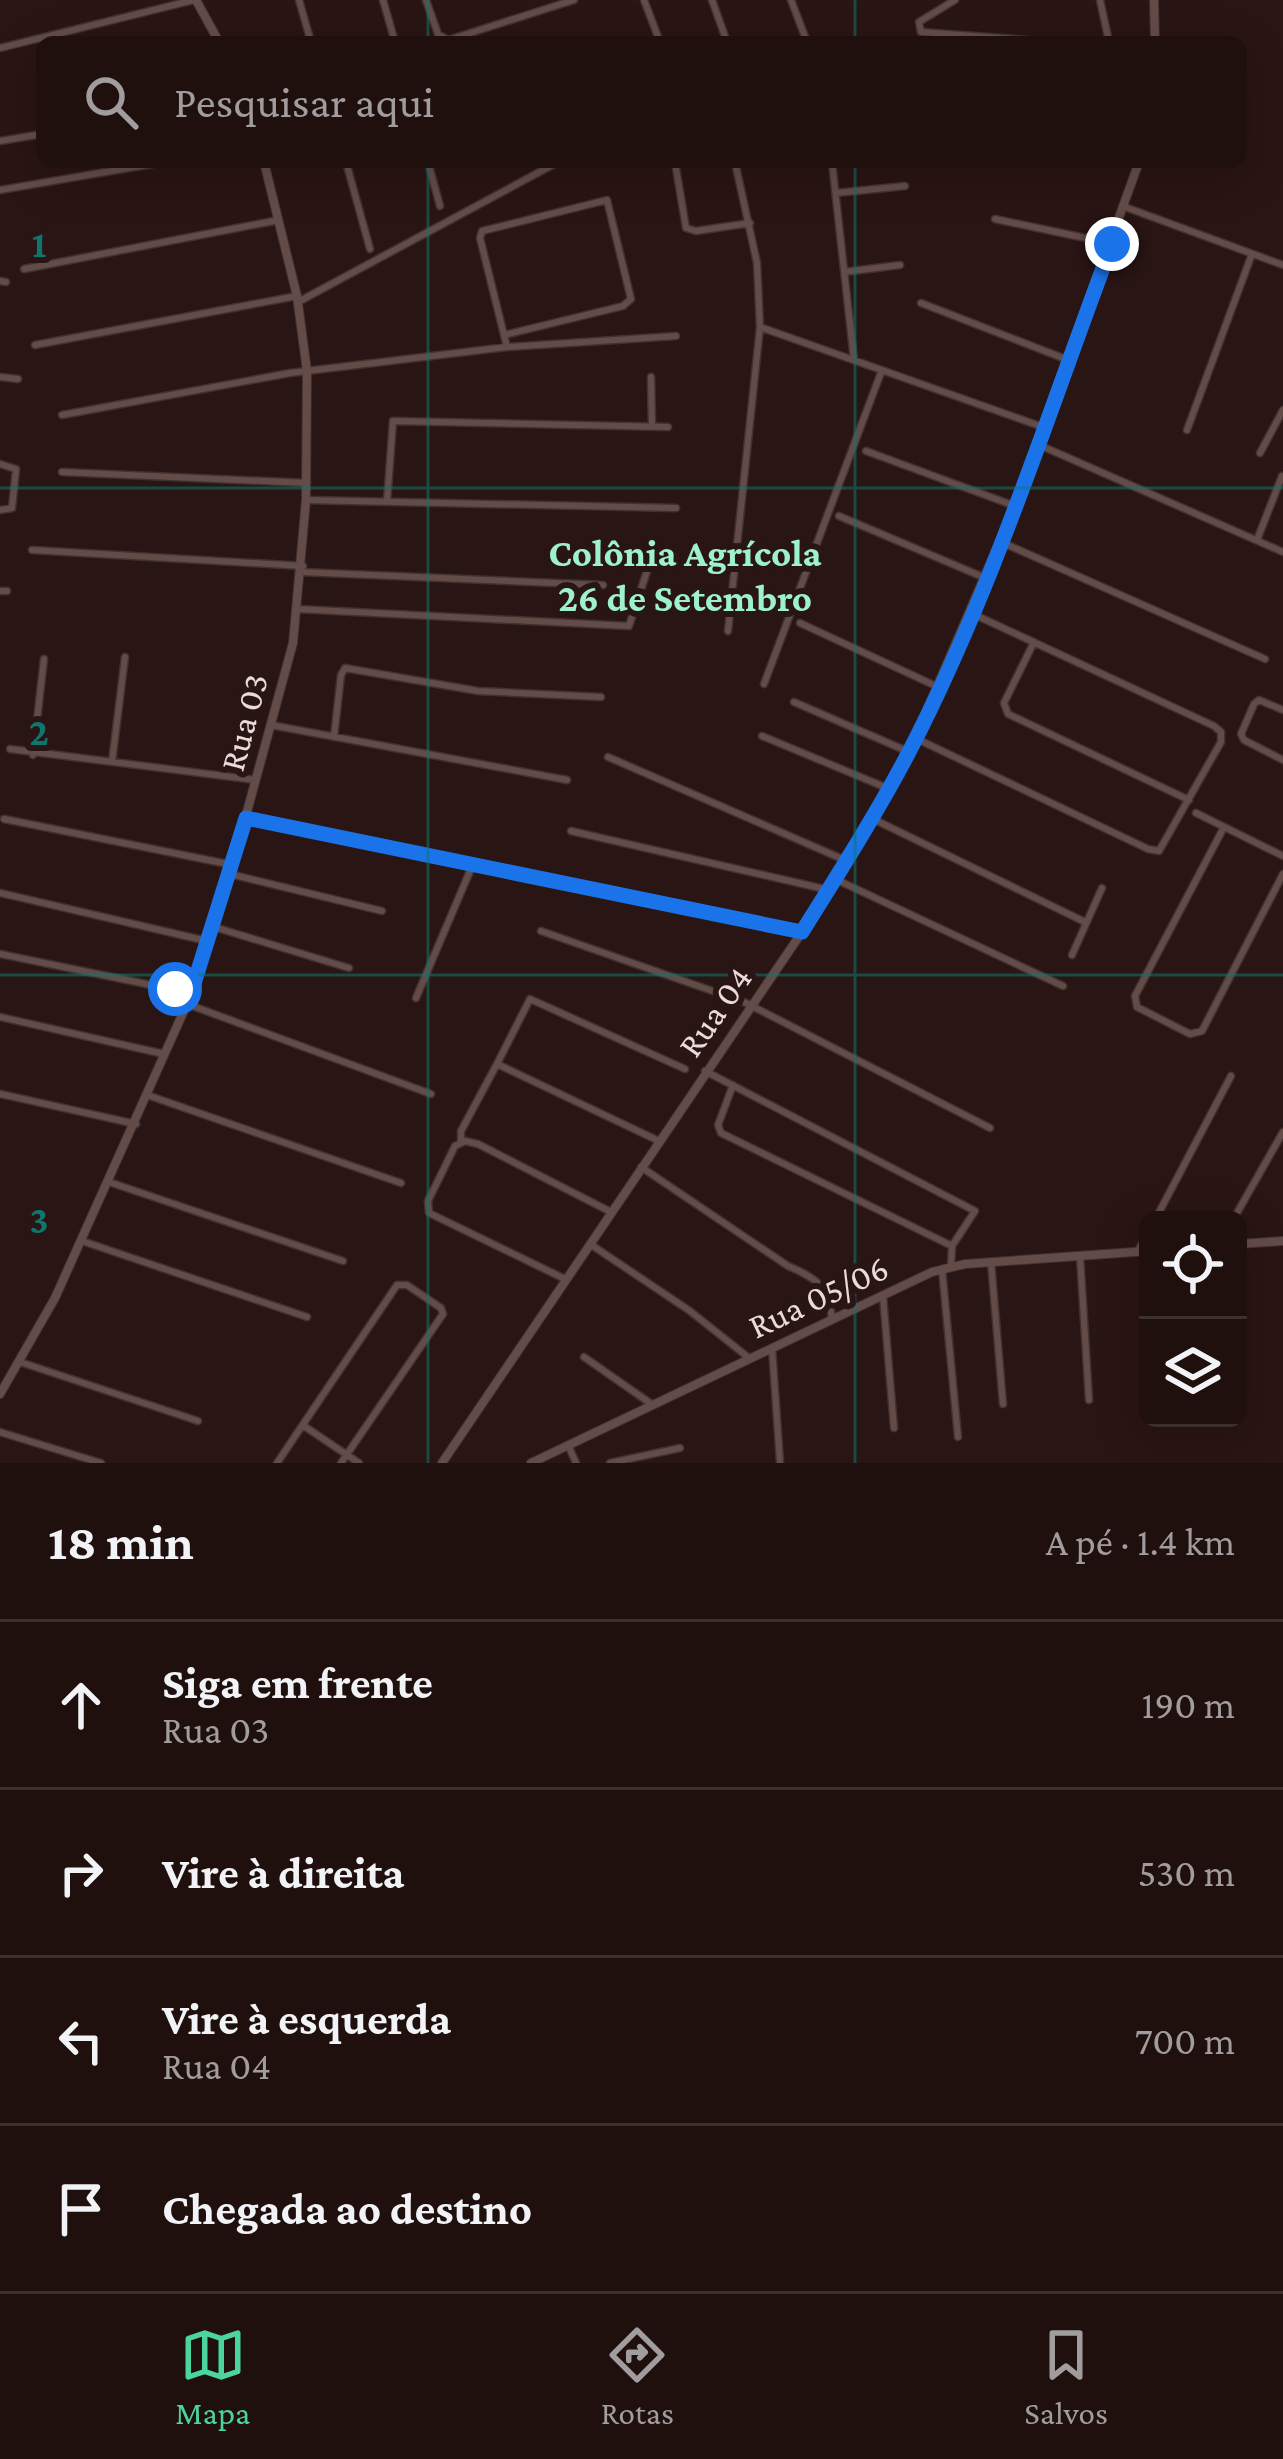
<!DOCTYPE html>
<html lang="pt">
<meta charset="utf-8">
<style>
:root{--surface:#1f100e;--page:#271917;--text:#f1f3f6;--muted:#a19d9e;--line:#3c302e;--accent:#4bd49b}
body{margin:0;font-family:"Crimson Pro",serif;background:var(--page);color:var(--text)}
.controls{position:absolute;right:36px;bottom:36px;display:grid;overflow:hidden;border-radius:18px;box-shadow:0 12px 48px #0002}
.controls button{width:108px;height:108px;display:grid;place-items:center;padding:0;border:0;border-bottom:3px solid var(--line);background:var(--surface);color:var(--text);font:60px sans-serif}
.stop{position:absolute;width:36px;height:36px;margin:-27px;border:9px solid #1a73e8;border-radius:50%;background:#fff}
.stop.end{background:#1a73e8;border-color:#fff;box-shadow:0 3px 12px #0008}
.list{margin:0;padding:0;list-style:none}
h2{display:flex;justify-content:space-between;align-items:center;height:156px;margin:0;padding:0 48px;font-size:51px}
h2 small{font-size:39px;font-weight:400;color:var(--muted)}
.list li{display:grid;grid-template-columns:78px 1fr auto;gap:36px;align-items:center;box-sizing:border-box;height:168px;padding:0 48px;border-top:3px solid var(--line)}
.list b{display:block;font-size:45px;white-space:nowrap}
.list p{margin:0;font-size:39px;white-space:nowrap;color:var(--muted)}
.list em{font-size:39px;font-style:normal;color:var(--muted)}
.icon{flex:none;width:66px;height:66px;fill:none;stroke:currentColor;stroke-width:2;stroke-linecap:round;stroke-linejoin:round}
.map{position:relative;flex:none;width:1283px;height:1463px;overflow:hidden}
.search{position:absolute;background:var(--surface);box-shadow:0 12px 48px #0002;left:36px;right:36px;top:36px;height:132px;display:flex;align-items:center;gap:30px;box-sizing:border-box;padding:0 42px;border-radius:18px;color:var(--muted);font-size:45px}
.sheet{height:828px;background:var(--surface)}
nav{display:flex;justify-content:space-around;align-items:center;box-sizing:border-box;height:168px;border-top:3px solid var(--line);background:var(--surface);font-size:33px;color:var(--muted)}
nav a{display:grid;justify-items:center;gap:6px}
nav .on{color:var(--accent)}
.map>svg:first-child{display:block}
</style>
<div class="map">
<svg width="1283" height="1463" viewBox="0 0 1283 1463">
<rect width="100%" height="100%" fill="#291513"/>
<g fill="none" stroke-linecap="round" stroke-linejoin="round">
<defs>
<path id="minor" d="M299,0L311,42
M383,0L395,42
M426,0L438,34L448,40L574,0
M644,0L660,42
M712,0L727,42
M791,0L807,42
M955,0L919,22L921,32L1054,42
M1100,0L1108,37L1105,42
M0,48L194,0
M0,141L42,134
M346,162L370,249
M428,162L440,206
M675,162L686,228L696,231L750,223
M832,162L854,360
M0,190L164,162
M836,193L905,186
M1125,207L1283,265
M995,219L1109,243
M24,269L279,220
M844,272L900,265
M0,281L6,282
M298,302L558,162
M921,303L1068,360
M760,327L1043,427
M504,335L623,306L631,299L607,200L482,231L480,238L504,335L507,347
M35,345L297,296
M0,377L18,379
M651,377L652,426
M62,415L290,373L507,347L676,336
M1187,430L1252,254
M1037,444L1283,552
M866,451L1015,506
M1260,453L1283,410
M0,464L16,469L12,508L0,510
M62,472L307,483
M306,500L676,508
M387,502L393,421L668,427
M839,516L983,577
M1257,540L1282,476
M1001,542L1265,659
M32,550L303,566
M302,572L603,585
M0,591H7
M297,609L629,626L648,568
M800,623L938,687
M728,631L760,327L757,263L735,162
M1034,642L1004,703L1008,714L1189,800
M764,684L882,370
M794,702L909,752
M1283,710L1259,700L1254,704L1241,734L1244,740L1283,760
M271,725L567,780
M762,736L887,788
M334,737L341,675L345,668L478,691L601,697
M915,738L1148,849L1159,851L1221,742V732L1214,726L971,613
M10,749L256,780
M33,755L44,659
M608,757L847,861
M112,762L125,657
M1196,813L1283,856
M246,817L800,932
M871,818L1085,922
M4,819L233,865
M1224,827L1135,996L1137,1007L1190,1034L1202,1031L1283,874
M571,831L829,890
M230,874L382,911
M835,879L1063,986
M0,893L207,941
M214,927L349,968
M541,931L744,1002L990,1128
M0,954L190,993
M1072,955L1102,888
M416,998L473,864
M187,1004L431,1094
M0,1017L164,1054
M497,1064L530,999L685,1069
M705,1071L975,1211L952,1246L951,1267
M733,1085L718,1125L721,1133L952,1246
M0,1094L136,1124
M147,1095L401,1183
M461,1143V1131L497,1064L659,1141
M641,1167L788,1266C817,1278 829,1287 832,1319
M109,1182L343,1261
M1155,1220L1231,1076
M1233,1220L1283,1132
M82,1241L307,1317
M590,1244L690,1311L749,1358
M1138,1251L1148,1233
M1080,1256L1089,1400
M991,1262L1003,1404
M942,1269L958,1437
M565,1279L429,1213L428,1201L455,1146L465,1141L478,1144L611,1212
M883,1296L894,1428
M772,1348L780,1462
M584,1357L650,1403
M20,1362L198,1421
M304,1426L359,1463
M0,1432L101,1463
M569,1447L576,1463
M277,1463L397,1285H407L441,1308L443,1314L341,1463
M610,1463L680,1448"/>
<path id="tertiary" d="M196,0L219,42
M1154,0L1155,42
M1238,1244L1283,1241
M0,1394L55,1298L187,1004L230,874L293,643L306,500L307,371L297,296L264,162
M442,1463L802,932L909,752L1015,506L1139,162
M531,1463L932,1272L965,1264L1148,1251"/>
</defs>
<use href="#minor" stroke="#403232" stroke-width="9"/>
<use href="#tertiary" stroke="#403232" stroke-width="10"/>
<use href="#minor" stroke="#634b48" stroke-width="6"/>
<use href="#tertiary" stroke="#634b48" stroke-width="8"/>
</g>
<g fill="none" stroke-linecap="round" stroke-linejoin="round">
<path stroke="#1a73e8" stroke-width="15" d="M175,989L191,993L246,818L802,932C839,873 877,813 909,752C993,590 1048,413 1112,244"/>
</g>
<path fill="none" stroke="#0f766e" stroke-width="3" stroke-opacity="0.55" d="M428,0V42M855,0V42M428,162V1463M855,162V1463M0,488H1283M0,975H1283"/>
<g text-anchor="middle" stroke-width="12" stroke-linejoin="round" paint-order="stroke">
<g font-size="36" fill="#eadbda" stroke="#291513">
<text transform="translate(243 722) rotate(-75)" y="13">Rua 03</text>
<text transform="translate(714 1011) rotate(-55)" y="13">Rua 04</text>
<text transform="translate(818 1296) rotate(-25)" y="13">Rua 05/06</text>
</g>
<g font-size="39" font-weight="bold" fill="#9ef2c9" stroke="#291513">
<text x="685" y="566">Colônia Agrícola<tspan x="685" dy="45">26 de Setembro</tspan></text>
</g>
</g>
<g font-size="39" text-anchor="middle" font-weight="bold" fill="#0f766e" stroke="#291513" stroke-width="12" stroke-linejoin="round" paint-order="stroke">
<text x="39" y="257">1</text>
<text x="39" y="745">2</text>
<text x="39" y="1233">3</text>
</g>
</svg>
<div class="controls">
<button><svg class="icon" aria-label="locate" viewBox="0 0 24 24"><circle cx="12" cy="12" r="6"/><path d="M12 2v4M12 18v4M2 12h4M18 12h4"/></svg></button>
<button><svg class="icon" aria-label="layers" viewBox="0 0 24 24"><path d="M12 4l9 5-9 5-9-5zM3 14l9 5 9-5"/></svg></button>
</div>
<div class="stop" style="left:175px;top:989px"></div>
<div class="stop end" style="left:1112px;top:244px"></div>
<div class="search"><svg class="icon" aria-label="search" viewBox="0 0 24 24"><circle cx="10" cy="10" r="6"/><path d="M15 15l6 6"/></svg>Pesquisar aqui</div>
</div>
<section class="sheet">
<h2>18 min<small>A pé · 1.4 km</small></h2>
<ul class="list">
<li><svg class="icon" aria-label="ahead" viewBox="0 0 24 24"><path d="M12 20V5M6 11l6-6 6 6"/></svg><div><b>Siga em frente</b><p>Rua 03</p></div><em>190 m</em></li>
<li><svg class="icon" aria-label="right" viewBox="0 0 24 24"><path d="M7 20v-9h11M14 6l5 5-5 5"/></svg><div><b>Vire à direita</b></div><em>530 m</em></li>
<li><svg class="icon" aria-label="left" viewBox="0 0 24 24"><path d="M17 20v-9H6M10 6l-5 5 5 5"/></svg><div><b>Vire à esquerda</b><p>Rua 04</p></div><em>700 m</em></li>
<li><svg class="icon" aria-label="arrive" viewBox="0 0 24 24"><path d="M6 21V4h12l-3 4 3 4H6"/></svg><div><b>Chegada ao destino</b></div></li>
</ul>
</section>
<nav>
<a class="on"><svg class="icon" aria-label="map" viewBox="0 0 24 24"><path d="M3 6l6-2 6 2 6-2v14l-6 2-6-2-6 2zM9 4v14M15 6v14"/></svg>Mapa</a>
<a><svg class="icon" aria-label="directions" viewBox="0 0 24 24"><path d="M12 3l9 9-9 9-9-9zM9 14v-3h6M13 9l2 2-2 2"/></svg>Rotas</a>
<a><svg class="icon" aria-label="saved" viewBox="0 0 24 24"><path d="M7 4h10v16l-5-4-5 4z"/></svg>Salvos</a>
</nav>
